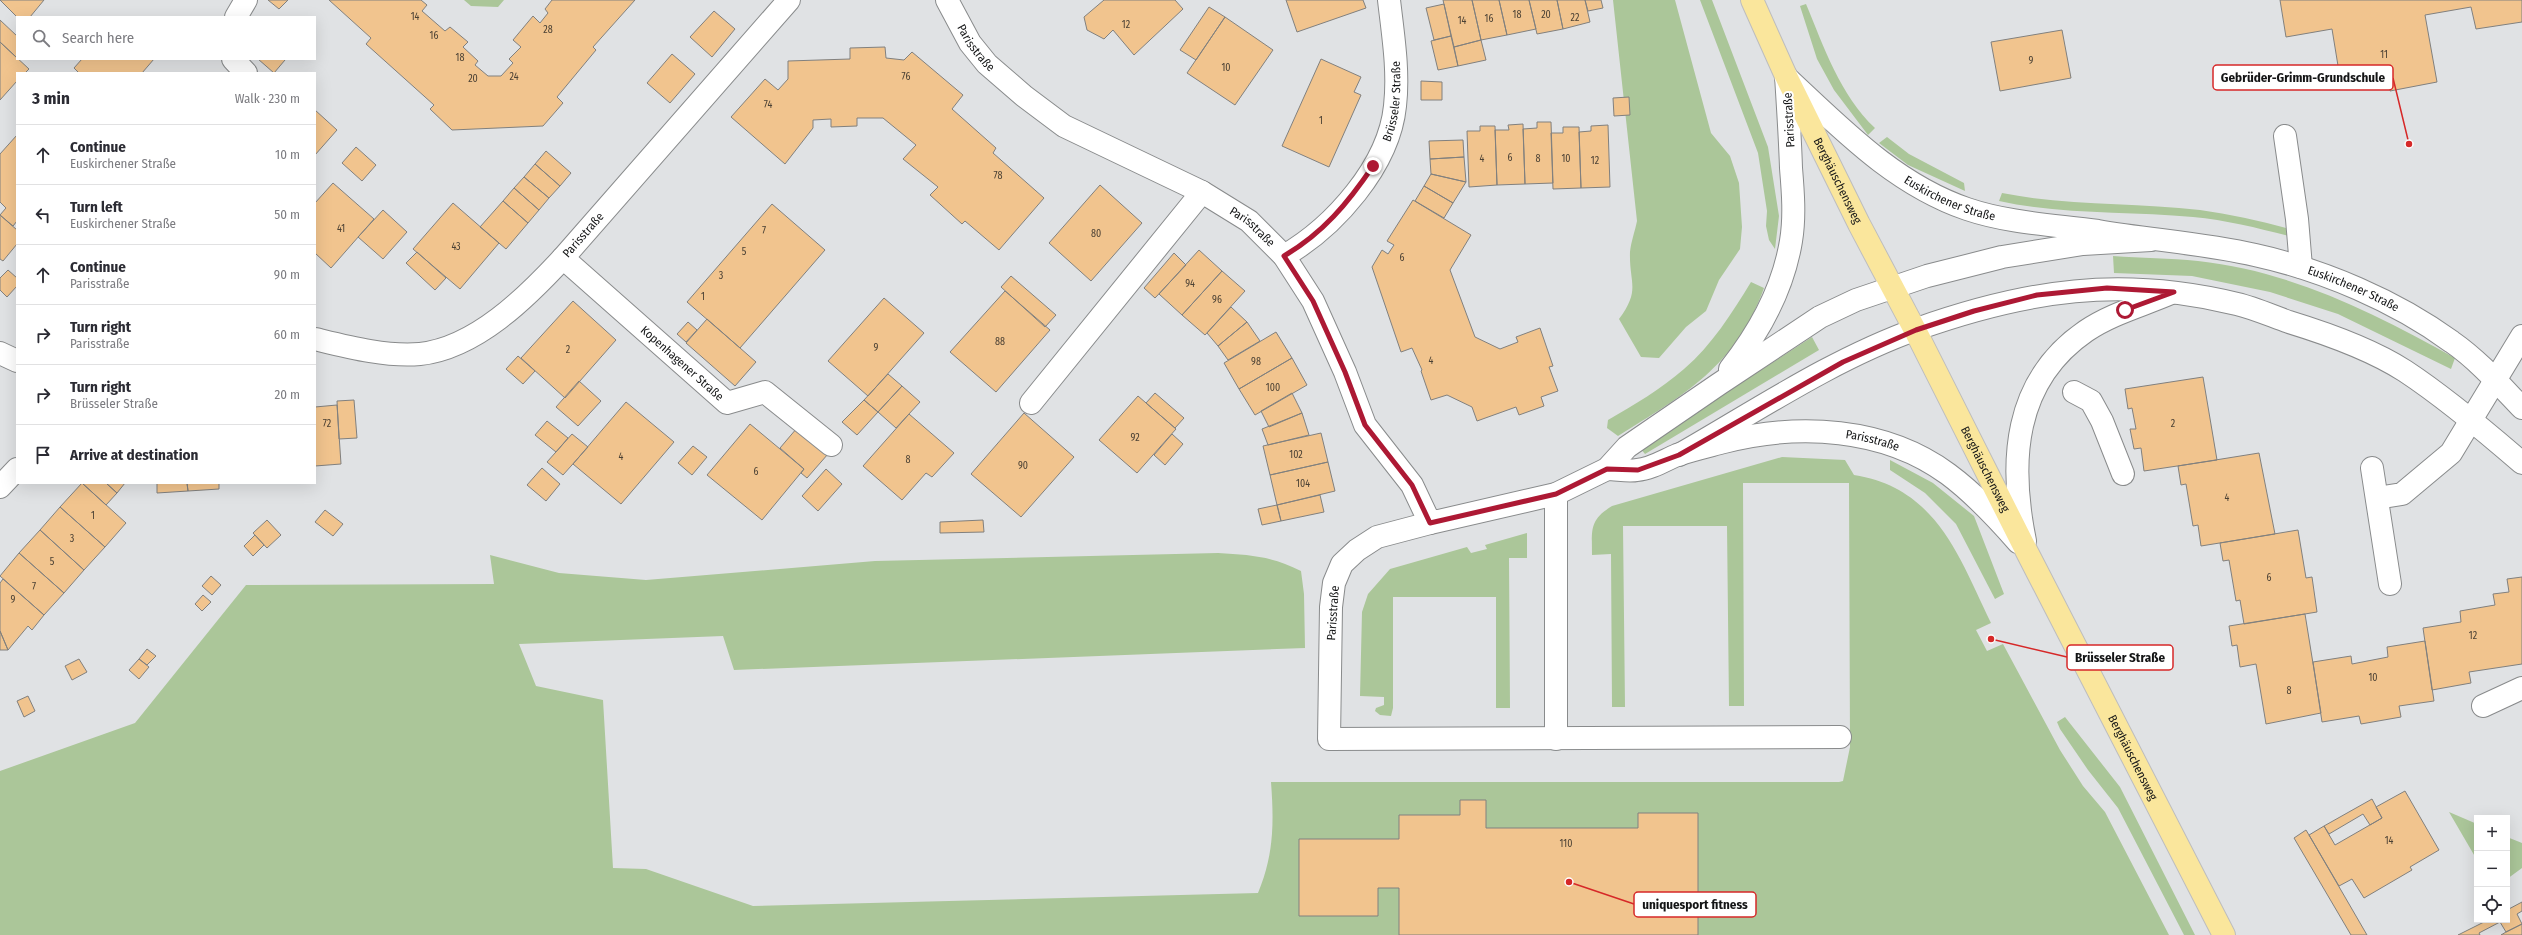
<!DOCTYPE html>
<meta charset="utf-8">
<style>
:root{--surface:#fff;--page:#f7f7f7;--text:#2b2b33;--muted:#7c7c81;--line:#e1e1e2}
body{margin:0;font-family:"Fira Sans Condensed",sans-serif;background:var(--page);color:var(--text)}
.controls{position:absolute;right:12px;bottom:12px;display:grid;overflow:hidden;border-radius:0px;box-shadow:0 4px 16px #0002}
.controls button{width:36px;height:36px;display:grid;place-items:center;padding:0;border:0;border-bottom:1px solid var(--line);background:var(--surface);color:var(--text);font:20px sans-serif}
.stop{position:absolute;width:12px;height:12px;margin:-9px;border:3px solid #ad1934;border-radius:50%;background:#fff}
.stop.end{background:#ad1934;border-color:#fff;box-shadow:0 1px 4px #0008}
.list{margin:0;padding:0;list-style:none}
h2{display:flex;justify-content:space-between;align-items:center;height:52px;margin:0;padding:0 16px;font-size:17px}
h2 small{font-size:13px;font-weight:400;color:var(--muted)}
.list li{display:grid;grid-template-columns:26px 1fr auto;gap:12px;align-items:center;box-sizing:border-box;height:60px;padding:0 16px;border-top:1px solid var(--line)}
.list b{display:block;font-size:15px;white-space:nowrap}
.list p{margin:0;font-size:13px;white-space:nowrap;color:var(--muted)}
.list em{font-size:13px;font-style:normal;color:var(--muted)}
.icon{flex:none;width:22px;height:22px;fill:none;stroke:currentColor;stroke-width:2;stroke-linecap:round;stroke-linejoin:round}
.map{position:relative;flex:none;width:2522px;height:935px;overflow:hidden}
.search{position:absolute;background:var(--surface);box-shadow:0 4px 16px #0002;left:16px;top:16px;width:300px;height:44px;display:flex;align-items:center;gap:10px;box-sizing:border-box;padding:0 14px;border-radius:0px;color:var(--muted);font-size:15px}
.panel{position:absolute;background:var(--surface);box-shadow:0 4px 16px #0002;left:16px;top:72px;width:300px;height:412px;border-radius:0px}
.map>svg:first-child{display:block}
</style>
<div class="map">
<svg width="2522" height="935" viewBox="0 0 2522 935">
<rect width="100%" height="100%" fill="#e0e2e4"/>
<path fill="#abc699" d="M464,0H504L498,7L471,6Z
M1613,0H1675L1711,133L1730,156L1739,183L1742,227L1740,249L1719,280L1706,311L1686,327L1659,358L1641,357L1619,319C1641,289 1629,284 1630,252C1631,242 1635,231 1637,221Z
M1700,0H1712L1768,147L1779,216L1775,249L1769,240L1766,226L1767,211L1758,153Z
M1806,4C1824,47 1840,95 1875,128L1868,135L1834,90L1817,59L1800,6Z
M1887,137L1909,154L1964,183L1965,191L1908,165L1879,143Z
M2002,193C2067,206 2134,202 2200,210C2230,214 2260,221 2290,229L2289,236C2257,228 2226,220 2193,217C2128,211 2063,215 1999,201Z
M2113,256C2141,258 2170,258 2198,261C2291,271 2375,313 2455,358L2451,369L2338,314L2270,292L2192,276L2114,273Z
M1751,282L1764,288C1736,366 1684,395 1618,436L1607,428L1608,420C1634,405 1661,389 1684,369C1712,345 1732,313 1751,282Z
M1812,337L1819,350L1645,454L1640,448Z
M1782,457L1845,460L1854,475C1937,488 1959,557 1991,623L1976,630L1987,651L2003,644L2060,750L2083,786L2105,812L2169,935H0V771L135,723L246,585L494,584L490,555L559,573L646,580L875,561L1218,553C1250,555 1272,556 1301,571L1304,594L1305,648L734,670L723,636L519,644L536,686L603,700L613,868L646,869L753,906L1258,893C1274,855 1274,822 1271,782H1839L1843,781L1850,747L1849,483H1743L1744,706H1729L1727,526H1623L1625,707H1612L1611,554L1592,555C1592,530 1589,520 1612,506Z
M1890,460L1933,483L1974,516L2004,594L1995,599L1956,524L1925,493L1890,470Z
M1527,533V558H1509L1510,708H1496V597H1393V708L1391,716L1380,715L1375,711L1376,708L1384,705V697L1360,696L1362,612L1368,594L1390,569L1467,547L1471,553L1487,549L1485,545Z
M2065,717L2120,787L2195,935H2184L2118,808L2088,770L2060,729L2057,722Z
M2449,812L2477,824V860Z
M2507,837L2522,843V868L2507,879Z"/>
<path fill="#f1c48e" stroke="#81807e" d="M0,0H44L30,17H17Z
M268,0H288L279,9Z
M329,0H421L427,5L422,11L445,31L450,27L468,42L463,47L478,61L475,65L488,76H501L513,63L509,59L521,47L513,40L533,16L540,23L548,13L545,9L552,0H635L593,47L596,50L557,97L563,103L543,126L452,130L430,109L434,105L366,44L371,38Z
M1104,0H1175L1183,9L1134,55L1113,30L1104,39L1087,30L1084,17Z
M1286,0H1363L1366,8L1297,32Z
M1443,0H1472L1481,40L1454,47Z
M1472,0H1499L1507,35L1481,40Z
M1499,0H1529L1536,29L1507,35Z
M1529,0H1557L1563,29L1537,34Z
M1557,0H1585L1590,22L1563,29Z
M1585,0H1601L1603,8L1588,11Z
M2280,0H2522V22L2476,29L2471,7L2425,15L2437,82L2390,91L2386,70L2340,78L2332,29L2286,37Z
M1444,4L1451,36L1434,40L1426,8Z
M1209,7L1225,17L1196,60L1180,50Z
M714,11L735,29L712,57L690,37Z
M1225,17L1273,50L1235,105L1187,73Z
M0,20L17,36V58L0,42Z
M2062,30L2071,78L2000,91L1991,42Z
M1451,36L1458,66L1438,70L1431,41Z
M1481,40L1486,60L1458,66L1454,47Z
M0,42L29,69L25,73H17V81L0,100Z
M885,47L886,58L904,60L912,52L963,95L952,109L996,148L993,153L1044,198L999,250L965,221L962,224L930,195L938,187L903,159L916,145L883,118H857V126L831,127V119L813,120V128L785,164L731,117L765,79L778,90L788,79V61L850,59V48Z
M672,54L695,74L670,103L647,83Z
M82,59H154L142,73H79L74,68Z
M258,59H285V60L274,73Z
M1321,59L1361,77L1354,92L1361,95L1329,167L1282,146Z
M1421,81L1442,82V100H1421Z
M1629,97L1630,115L1614,116L1613,98Z
M315,110L337,130L315,155Z
M1537,122H1551L1553,183L1525,184L1523,129L1537,128Z
M1523,124L1525,184L1497,185L1495,130H1509L1508,125Z
M1608,125L1610,187L1581,188L1579,132L1591,131V126Z
M1480,126H1495L1497,185L1469,187L1467,131H1480Z
M1563,127H1579L1581,188L1553,189L1551,133H1563Z
M17,135V221L13,226L0,215L6,208L0,202V154Z
M1463,140L1464,157L1430,159L1429,141Z
M356,147L376,165L362,181L342,163Z
M546,151L571,173L560,186L535,164Z
M1464,157L1466,182L1431,174L1430,159Z
M535,164L560,186L549,198L524,177Z
M1431,174L1466,182L1453,203L1424,186Z
M524,177L549,198L539,210L514,188Z
M333,183L374,219L331,268L315,253V203Z
M1100,185L1142,223L1091,281L1049,243Z
M1424,186L1453,203L1444,218L1415,201Z
M514,188L539,210L528,223L503,201Z
M1413,200L1471,235L1450,270L1475,337L1500,349L1518,342L1516,337L1540,328L1553,366L1549,367L1558,391L1541,397L1544,406L1519,415L1516,407L1477,421L1472,407L1447,395L1431,400L1421,371L1422,370L1412,348L1401,352L1372,267L1382,250L1388,254L1394,245L1387,241Z
M503,201L528,223L506,249L480,227Z
M453,203L499,243L460,289L413,249Z
M772,204L825,250L740,348L687,302Z
M383,210L407,232L383,259L358,237Z
M0,215L17,230V244L3,261L0,259Z
M1199,250L1222,271L1182,315L1159,294Z
M417,252L446,278L435,290L406,263Z
M1174,253L1186,265L1155,298L1144,288Z
M8,270L17,278V286L7,297L0,290V278Z
M1222,271L1245,291L1205,335L1182,315Z
M1011,276L1056,315L1045,327L1001,287Z
M1005,291L1050,330L996,392L950,352Z
M884,298L924,333L868,396L828,361Z
M573,301L616,340L565,398L521,358Z
M1231,307L1247,322L1218,346L1207,333Z
M707,319L756,362L735,386L686,343Z
M688,322L697,330L686,342L677,334Z
M1247,322L1260,341L1228,360L1218,346Z
M1276,332L1292,358L1239,389L1224,363Z
M518,356L535,371L523,384L506,369Z
M1292,358L1307,385L1255,415L1239,389Z
M888,374L902,386L878,412L864,400Z
M2203,377L2217,460L2144,471L2141,448L2134,449L2130,429H2136L2132,408L2128,409L2125,389Z
M579,381L601,401L578,426L556,407Z
M902,386L920,402L896,428L878,412Z
M1155,393L1184,418L1175,428L1146,403Z
M1292,393L1302,413L1269,427L1261,411Z
M1138,396L1176,429L1137,473L1099,440Z
M354,400L357,438L339,439L337,401Z
M864,400L878,412L857,435L842,422Z
M626,402L674,442L621,504L573,464Z
M337,405L341,464L315,466V407Z
M1024,413L1074,457L1021,517L971,474Z
M1302,413L1309,435L1268,445L1262,429Z
M909,414L954,453L932,477L926,473L902,500L863,466Z
M547,421L568,438L556,452L535,435Z
M750,424L804,469L762,520L707,475Z
M797,428L828,454L807,478L801,473L804,469L780,448Z
M1321,433L1328,462L1270,475L1263,446Z
M572,434L588,447L563,475L547,462Z
M1172,434L1183,444L1165,465L1154,455Z
M693,446L707,457L692,475L678,463Z
M2259,453L2275,534L2201,546L2198,525L2193,526L2186,484L2181,485L2178,466Z
M1328,462L1335,491L1277,505L1270,475Z
M542,468L560,484L546,501L527,485Z
M826,469L842,484L818,511L802,496Z
M82,483L126,523L105,547L60,507Z
M82,483H106L117,493L106,505Z
M106,483H125L117,493Z
M157,483H187L188,491L157,493Z
M187,483H219V489L188,491Z
M1320,495L1324,512L1281,521L1277,505Z
M1277,505L1281,521L1262,525L1258,509Z
M60,507L105,547L84,570L40,530Z
M325,510L343,524L333,536L315,522Z
M267,520L281,535L267,548L253,533Z
M983,520L984,532L940,533V522Z
M40,530L84,570L64,593L19,553Z
M2298,530L2306,578L2312,577L2317,612L2244,624L2240,600L2236,601L2229,560L2223,561L2220,543Z
M255,535L264,545L253,556L244,546Z
M19,553L64,593L44,615L0,576Z
M211,576L221,585L212,595L202,586Z
M2522,577V664L2469,672L2471,683L2432,690L2423,628L2461,622L2460,611L2495,605L2493,594L2509,592L2507,579Z
M3,579L44,615L32,630L28,626L8,650L0,631V583Z
M203,595L211,602L202,611L195,604Z
M2305,614L2321,713L2266,724L2256,664L2240,667L2237,645L2232,646L2229,626Z
M0,631L8,650H0Z
M2425,641L2434,701L2399,706L2401,717L2361,724L2359,716L2322,722L2313,662L2351,656L2352,664L2388,657L2387,647Z
M147,649L156,656L147,665L139,659Z
M79,659L87,672L72,680L65,666Z
M139,659L149,667L139,679L129,670Z
M28,696L35,711L24,717L17,701Z
M2405,791L2439,850L2410,867L2412,870L2364,898L2352,879L2339,886L2309,835L2324,826L2335,845L2382,818L2376,807Z
M2372,799L2382,818L2370,825L2363,814L2329,834L2324,826Z
M1460,800H1486V828H1638V813H1698V935H1399V888H1378V916H1299V839H1399V815H1460Z
M2306,830L2309,835L2367,935H2351L2294,838Z
M2522,902V911L2517,914L2522,924L2506,932L2500,922L2479,933L2480,935H2458L2488,920H2507V910Z
M2522,924V935H2501L2506,932Z"/>
<g fill="none" stroke-linecap="round" stroke-linejoin="round">
<defs>
<g id="minor">
<path id="s1" d="M947,0L970,43L987,64L1024,96L1064,126L1202,192L1249,221L1284,256L1313,301L1345,372L1365,425L1412,485L1430,523L1556,494L1607,469L1627,447L1719,384L1820,317L1856,300L1927,276L2002,257L2083,244L2151,240"/>
<path d="M236,17L246,0"/>
<path d="M233,59L246,73"/>
<path id="s2" d="M1786,77C1841,128 1894,184 1967,209C2008,223 2055,225 2098,231C2150,240 2203,243 2255,255C2323,270 2396,301 2452,342C2478,360 2500,385 2522,408"/>
<path d="M2285,136L2297,219L2301,267"/>
<path id="s3" d="M1284,256C1334,227 1389,166 1395,106C1399,71 1393,35 1389,0"/>
<path id="s4" d="M563,258L727,403L765,392L831,445"/>
<path id="s5" d="M315,339C348,347 386,357 420,354C476,348 527,297 563,258L789,0"/>
<path d="M0,353L17,361"/>
<path d="M1730,369C1760,331 1783,290 1791,241C1795,217 1793,192 1791,168C1790,137 1788,107 1786,76"/>
<path d="M2074,392L2091,401L2102,421L2123,474"/>
<path d="M1031,403L1202,192"/>
<path d="M1679,455C1756,411 1833,359 1917,329C2027,290 2121,276 2237,304C2254,308 2272,316 2289,322C2325,333 2374,351 2405,371C2446,398 2485,431 2522,463"/>
<path d="M2372,468L2390,584"/>
<path id="s6" d="M1607,469C1617,469 1628,472 1637,470C1651,469 1665,460 1677,455C1692,450 1709,446 1724,442C1798,423 1884,427 1948,474C1975,494 1997,518 2018,542"/>
<path d="M0,487L17,469"/>
<path d="M1556,494V739"/>
<path d="M2377,498L2402,494L2451,453L2522,336"/>
<path d="M1430,523L1377,537L1357,550L1342,564L1334,583L1331,607L1329,739L1840,737"/>
<path d="M2025,541C2009,462 2013,381 2086,331C2111,314 2141,306 2169,294"/>
<path d="M2483,706L2522,688"/>
</g>
<g id="major">
<path id="s7" d="M1752,0L1786,76L1859,224L1915,330L2028,554L2224,935"/>
</g>
</defs>
<use href="#minor" stroke="#898b8c" stroke-width="24"/>
<use href="#major" stroke="#bdbdbe" stroke-width="24"/>
<use href="#minor" stroke="#fff" stroke-width="22"/>
<use href="#major" stroke="#fae69c" stroke-width="22"/>
</g>
<g fill="none" stroke-linecap="round" stroke-linejoin="round">
<path stroke="#ad1934" stroke-width="5" d="M1373,166C1348,203 1323,233 1284,256L1313,301L1345,372L1365,425L1412,485L1430,523L1556,494L1607,469L1638,470L1679,455L1843,362L1916,330L1974,311L2037,295L2107,288L2174,292L2125,310"/>
</g>
<g text-anchor="middle" stroke-width="4" stroke-linejoin="round" paint-order="stroke">
<g font-size="10" fill="#4b4134">
<text x="1517" y="18">18</text>
<text x="1546" y="18">20</text>
<text x="415" y="20">14</text>
<text x="1575" y="21">22</text>
<text x="1489" y="22">16</text>
<text x="1462" y="24">14</text>
<text x="1126" y="28">12</text>
<text x="548" y="33">28</text>
<text x="434" y="39">16</text>
<text x="2384" y="58">11</text>
<text x="460" y="61">18</text>
<text x="2031" y="64">9</text>
<text x="1226" y="71">10</text>
<text x="514" y="80">24</text>
<text x="906" y="80">76</text>
<text x="473" y="82">20</text>
<text x="768" y="108">74</text>
<text x="1321" y="124">1</text>
<text x="1510" y="161">6</text>
<text x="1482" y="162">4</text>
<text x="1538" y="162">8</text>
<text x="1566" y="162">10</text>
<text x="1595" y="164">12</text>
<text x="998" y="179">78</text>
<text x="341" y="232">41</text>
<text x="764" y="234">7</text>
<text x="1096" y="237">80</text>
<text x="456" y="250">43</text>
<text x="744" y="255">5</text>
<text x="1402" y="261">6</text>
<text x="721" y="279">3</text>
<text x="1190" y="287">94</text>
<text x="703" y="300">1</text>
<text x="1217" y="303">96</text>
<text x="1000" y="345">88</text>
<text x="876" y="351">9</text>
<text x="568" y="353">2</text>
<text x="1431" y="364">4</text>
<text x="1256" y="365">98</text>
<text x="1273" y="391">100</text>
<text x="327" y="427">72</text>
<text x="2173" y="427">2</text>
<text x="1135" y="441">92</text>
<text x="1296" y="458">102</text>
<text x="621" y="460">4</text>
<text x="908" y="463">8</text>
<text x="1023" y="469">90</text>
<text x="756" y="475">6</text>
<text x="1303" y="487">104</text>
<text x="2227" y="501">4</text>
<text x="93" y="519">1</text>
<text x="72" y="542">3</text>
<text x="52" y="565">5</text>
<text x="2269" y="581">6</text>
<text x="34" y="590">7</text>
<text x="13" y="603">9</text>
<text x="2473" y="639">12</text>
<text x="2373" y="681">10</text>
<text x="2289" y="694">8</text>
<text x="2389" y="844">14</text>
<text x="1566" y="847">110</text>
</g>
<g font-size="12" fill="#141516" stroke="#fff">
<text dy="4" stroke="none"><textPath href="#s1" startOffset="56">Parisstraße</textPath></text>
<text dy="4" stroke="none"><textPath href="#s3" startOffset="197">Brüsseler Straße</textPath></text>
<text transform="translate(1789 120) rotate(-93)" y="4">Parisstraße</text>
<text dy="4" stroke="none"><textPath href="#s7" startOffset="200">Berghäuschensweg</textPath></text>
<text dy="4" stroke="none"><textPath href="#s2" startOffset="206">Euskirchener Straße</textPath></text>
<text dy="4" stroke="none"><textPath href="#s1" startOffset="389">Parisstraße</textPath></text>
<text dy="4" stroke="none"><textPath href="#s5" startOffset="313">Parisstraße</textPath></text>
<text dy="4" stroke="none"><textPath href="#s2" startOffset="622">Euskirchener Straße</textPath></text>
<text dy="4" stroke="none"><textPath href="#s4" startOffset="159">Kopenhagener Straße</textPath></text>
<text dy="4" stroke="none"><textPath href="#s6" startOffset="272">Parisstraße</textPath></text>
<text dy="4" stroke="none"><textPath href="#s7" startOffset="524">Berghäuschensweg</textPath></text>
<text transform="translate(1333 613) rotate(-86)" y="4">Parisstraße</text>
<text dy="4" stroke="none"><textPath href="#s7" startOffset="848">Berghäuschensweg</textPath></text>
</g>
</g>
<path fill="none" stroke="#d62828" stroke-width="1.5" d="M2409 144L2393 78M1991 639L2067 657M1569 882L1634 904"/>
<g fill="#d62828" stroke="#fff" stroke-width="1.5">
<circle cx="2409" cy="144" r="4"/>
<circle cx="1991" cy="639" r="4"/>
<circle cx="1569" cy="882" r="4"/>
</g>
<g fill="#fff" stroke="#d62828" stroke-width="1.5">
<rect x="2213" y="65" width="180" height="25" rx="4"/>
<rect x="2067" y="645" width="106" height="25" rx="4"/>
<rect x="1634" y="892" width="122" height="25" rx="4"/>
</g>
<g font-size="13" text-anchor="middle" font-weight="bold" fill="#141516">
<text x="2303" y="82">Gebrüder-Grimm-Grundschule</text>
<text x="2120" y="662">Brüsseler Straße</text>
<text x="1695" y="909">uniquesport fitness</text>
</g>
</svg>
<div class="controls">
<button>+</button>
<button>−</button>
<button><svg class="icon" aria-label="locate" viewBox="0 0 24 24"><circle cx="12" cy="12" r="6"/><path d="M12 2v4M12 18v4M2 12h4M18 12h4"/></svg></button>
</div>
<div class="stop" style="left:2125px;top:310px"></div>
<div class="stop end" style="left:1373px;top:166px"></div>
<div class="search"><svg class="icon" aria-label="search" viewBox="0 0 24 24"><circle cx="10" cy="10" r="6"/><path d="M15 15l6 6"/></svg>Search here</div>
<section class="panel">
<h2>3 min<small>Walk · 230 m</small></h2>
<ul class="list">
<li><svg class="icon" aria-label="ahead" viewBox="0 0 24 24"><path d="M12 20V5M6 11l6-6 6 6"/></svg><div><b>Continue</b><p>Euskirchener Straße</p></div><em>10 m</em></li>
<li><svg class="icon" aria-label="left" viewBox="0 0 24 24"><path d="M17 20v-9H6M10 6l-5 5 5 5"/></svg><div><b>Turn left</b><p>Euskirchener Straße</p></div><em>50 m</em></li>
<li><svg class="icon" aria-label="ahead" viewBox="0 0 24 24"><path d="M12 20V5M6 11l6-6 6 6"/></svg><div><b>Continue</b><p>Parisstraße</p></div><em>90 m</em></li>
<li><svg class="icon" aria-label="right" viewBox="0 0 24 24"><path d="M7 20v-9h11M14 6l5 5-5 5"/></svg><div><b>Turn right</b><p>Parisstraße</p></div><em>60 m</em></li>
<li><svg class="icon" aria-label="right" viewBox="0 0 24 24"><path d="M7 20v-9h11M14 6l5 5-5 5"/></svg><div><b>Turn right</b><p>Brüsseler Straße</p></div><em>20 m</em></li>
<li><svg class="icon" aria-label="arrive" viewBox="0 0 24 24"><path d="M6 21V4h12l-3 4 3 4H6"/></svg><div><b>Arrive at destination</b></div></li>
</ul>
</section>
</div>
